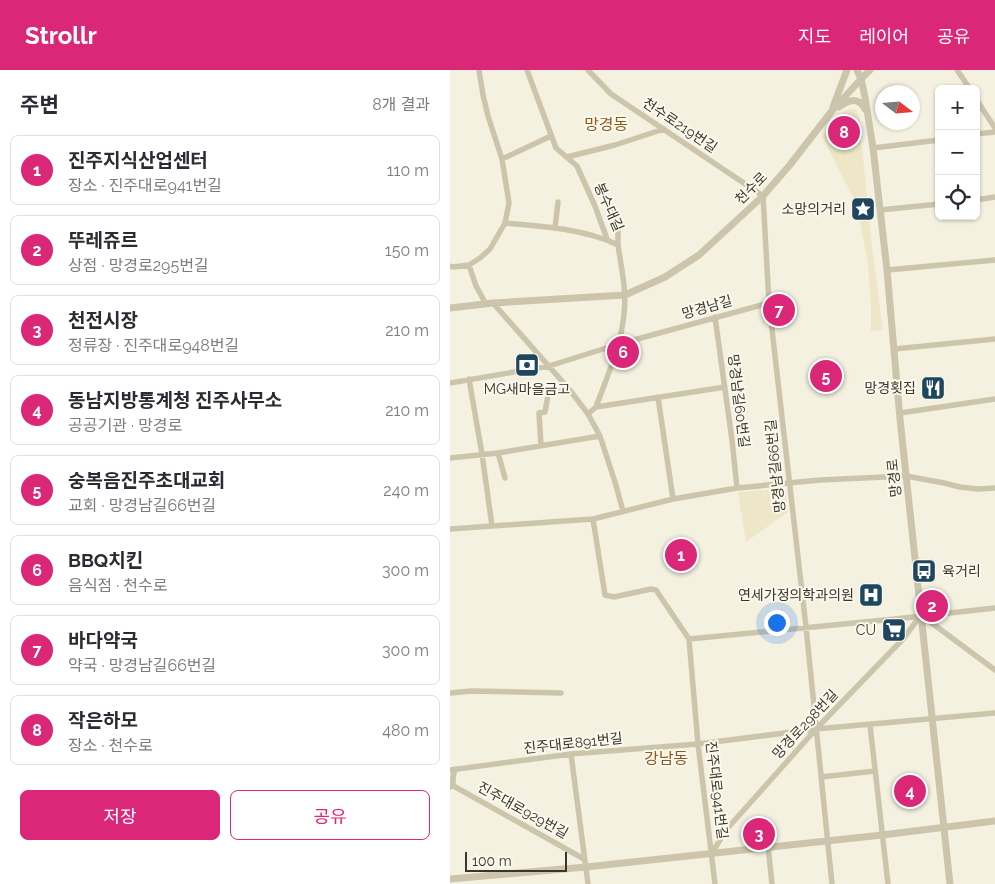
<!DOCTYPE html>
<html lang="ko">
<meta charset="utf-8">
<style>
:root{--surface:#fff;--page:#f2f2f3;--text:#2b2b33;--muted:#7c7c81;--line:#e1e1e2;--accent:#db2777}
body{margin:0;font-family:Raleway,"Noto Sans KR",sans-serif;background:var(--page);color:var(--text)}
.controls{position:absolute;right:15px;top:15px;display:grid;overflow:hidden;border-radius:8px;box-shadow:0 1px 4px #0004}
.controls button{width:45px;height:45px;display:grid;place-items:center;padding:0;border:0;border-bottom:1px solid var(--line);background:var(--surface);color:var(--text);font:25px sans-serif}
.compass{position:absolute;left:425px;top:15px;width:45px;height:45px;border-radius:50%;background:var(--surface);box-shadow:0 1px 4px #0004;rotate:106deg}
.scale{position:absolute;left:15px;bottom:12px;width:102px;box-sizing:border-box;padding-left:5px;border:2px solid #3b352a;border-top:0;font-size:14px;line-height:18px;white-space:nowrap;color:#3b352a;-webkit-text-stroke:4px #fbf9ed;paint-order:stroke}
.you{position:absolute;left:326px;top:552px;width:18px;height:18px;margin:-12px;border:4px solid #fff;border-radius:50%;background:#1a73e8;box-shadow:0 0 0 8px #1a73e833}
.badge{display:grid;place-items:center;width:32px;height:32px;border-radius:50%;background:var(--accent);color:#fff;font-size:16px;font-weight:700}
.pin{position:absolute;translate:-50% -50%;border:2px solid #fff;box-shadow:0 1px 5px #0006}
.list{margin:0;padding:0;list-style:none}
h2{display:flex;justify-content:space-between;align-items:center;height:65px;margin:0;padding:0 20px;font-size:21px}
h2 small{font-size:16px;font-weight:400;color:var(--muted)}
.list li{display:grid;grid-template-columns:32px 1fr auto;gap:15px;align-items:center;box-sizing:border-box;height:70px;margin:0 10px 10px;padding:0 10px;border:1px solid var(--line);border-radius:8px}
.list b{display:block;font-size:19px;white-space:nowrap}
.list p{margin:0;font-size:16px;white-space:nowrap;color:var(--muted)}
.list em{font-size:16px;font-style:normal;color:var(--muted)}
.actions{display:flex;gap:10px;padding:15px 20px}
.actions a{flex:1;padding:11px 0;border:1px solid var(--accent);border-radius:8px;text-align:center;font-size:18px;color:var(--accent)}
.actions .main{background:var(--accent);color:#fff}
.icon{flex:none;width:28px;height:28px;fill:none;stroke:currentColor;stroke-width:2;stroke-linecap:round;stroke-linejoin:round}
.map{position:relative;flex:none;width:545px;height:814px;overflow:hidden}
header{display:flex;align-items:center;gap:30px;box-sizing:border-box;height:70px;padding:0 25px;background:var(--accent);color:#fff}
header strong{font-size:24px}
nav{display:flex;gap:28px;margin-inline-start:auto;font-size:18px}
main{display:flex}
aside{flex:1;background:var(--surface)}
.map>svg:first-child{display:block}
</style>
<header>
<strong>Strollr</strong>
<nav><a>지도</a><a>레이어</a><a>공유</a></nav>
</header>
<main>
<aside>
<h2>주변<small>8개 결과</small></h2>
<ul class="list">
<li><span class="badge">1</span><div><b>진주지식산업센터</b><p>장소 · 진주대로941번길</p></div><em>110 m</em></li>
<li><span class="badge">2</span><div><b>뚜레쥬르</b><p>상점 · 망경로295번길</p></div><em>150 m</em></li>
<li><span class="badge">3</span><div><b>천전시장</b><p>정류장 · 진주대로948번길</p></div><em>210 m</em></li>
<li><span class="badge">4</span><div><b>동남지방통계청 진주사무소</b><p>공공기관 · 망경로</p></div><em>210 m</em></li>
<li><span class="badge">5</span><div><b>숭복음진주초대교회</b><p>교회 · 망경남길66번길</p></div><em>240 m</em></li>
<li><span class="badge">6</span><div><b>BBQ치킨</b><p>음식점 · 천수로</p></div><em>300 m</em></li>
<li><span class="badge">7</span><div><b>바다약국</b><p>약국 · 망경남길66번길</p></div><em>300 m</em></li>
<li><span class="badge">8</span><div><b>작은하모</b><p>장소 · 천수로</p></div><em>480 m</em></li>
</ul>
<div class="actions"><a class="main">저장</a><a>공유</a></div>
</aside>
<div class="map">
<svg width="545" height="814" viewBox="0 0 545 814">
<rect width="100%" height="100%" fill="#f4f1e0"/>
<path fill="#ede7c7" d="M403,38L407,41L409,46L422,177L433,260L421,261V234L418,194L410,152L403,127L372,66L396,40Z
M335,419L338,442L296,472L288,422Z"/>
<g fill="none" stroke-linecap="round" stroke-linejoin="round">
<path stroke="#cdc5ab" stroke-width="5.5" d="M77,0L106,78L127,96L145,136L157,169
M138,0L161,24L313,126L319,233L356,557L382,814
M507,0L520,19
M526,29L545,58
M526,64L545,62
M423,78L489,70
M117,87L165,75L214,59
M52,89L101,66
M526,130L545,127
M162,140L168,156V175
M430,140L489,134
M55,153C91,156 135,159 168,175C171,197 177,221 174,244C171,276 157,307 146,337L138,344
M105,158L108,132
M19,195L26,216L36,234
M0,196L3,197L19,195L30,188L40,179L55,153L59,133L52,89L38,46L33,25L29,0
M437,200L545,190
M43,233L119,319L138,344L150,366L165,412L173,441
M265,247L282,370L287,418
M444,279L545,269
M19,309L32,384L42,456
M0,313L99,296L169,274L319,233
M208,327L223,429
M146,337L275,317
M450,343L545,329
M91,376L89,343L95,342L98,325L119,319
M48,383L55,408
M0,388L48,383L150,366
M143,449L155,525L164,527L201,519L206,520L239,569L248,674L265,814
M0,459L143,449L223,429L287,418L370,410L456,406L494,413L510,417L528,419L545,418
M471,545L545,600
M239,569L445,549L545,538
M0,623L22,621L111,623
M420,655L438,814
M121,684L138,814
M0,700L121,684L248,674L366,659L545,643
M371,707L425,701
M0,714L134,789
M0,717L3,715V707L5,699
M318,776L322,814
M262,783L276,760L366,659L453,569L471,545"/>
<path stroke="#cdc5ab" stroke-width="7" d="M407,0L411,9L415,27L423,78L437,200L450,349L500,814
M383,37L397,0
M389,37C399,30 408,26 415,39
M0,238L43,233L175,225L215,207L249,185L313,126L339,96L381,42L411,9L420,0
M0,809L136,797L432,765L545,751"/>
</g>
<defs>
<symbol id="sight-square" viewBox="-11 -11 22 22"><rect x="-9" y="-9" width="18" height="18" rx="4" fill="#1e475f" stroke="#fbf9ed"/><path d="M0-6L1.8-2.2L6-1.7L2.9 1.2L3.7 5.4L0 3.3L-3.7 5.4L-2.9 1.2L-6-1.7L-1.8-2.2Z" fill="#fff"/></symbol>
<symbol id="bank-square" viewBox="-11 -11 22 22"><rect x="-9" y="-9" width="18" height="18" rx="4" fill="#1e475f" stroke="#fbf9ed"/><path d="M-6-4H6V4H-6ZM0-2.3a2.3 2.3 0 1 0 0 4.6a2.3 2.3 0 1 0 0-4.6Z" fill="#fff"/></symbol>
<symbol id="restaurant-square" viewBox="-11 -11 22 22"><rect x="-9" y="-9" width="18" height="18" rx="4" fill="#1e475f" stroke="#fbf9ed"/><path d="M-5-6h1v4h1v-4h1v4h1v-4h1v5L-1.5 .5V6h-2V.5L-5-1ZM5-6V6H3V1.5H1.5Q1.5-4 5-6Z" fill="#fff"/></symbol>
<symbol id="bus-square" viewBox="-11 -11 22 22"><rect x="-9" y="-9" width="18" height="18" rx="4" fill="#1e475f" stroke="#fbf9ed"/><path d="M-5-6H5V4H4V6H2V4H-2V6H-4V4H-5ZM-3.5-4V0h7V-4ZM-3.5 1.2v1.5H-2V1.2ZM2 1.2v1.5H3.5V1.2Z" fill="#fff"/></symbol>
<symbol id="hospital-square" viewBox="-11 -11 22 22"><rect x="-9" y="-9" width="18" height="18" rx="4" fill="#1e475f" stroke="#fbf9ed"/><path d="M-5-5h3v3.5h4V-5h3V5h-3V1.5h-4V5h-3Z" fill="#fff"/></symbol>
<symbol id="supermarket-square" viewBox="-11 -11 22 22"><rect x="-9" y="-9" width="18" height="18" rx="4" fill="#1e475f" stroke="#fbf9ed"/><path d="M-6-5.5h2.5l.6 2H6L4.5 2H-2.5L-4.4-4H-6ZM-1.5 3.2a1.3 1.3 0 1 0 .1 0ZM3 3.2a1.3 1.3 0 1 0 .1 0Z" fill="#fff"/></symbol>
</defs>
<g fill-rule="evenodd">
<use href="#sight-square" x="399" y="125" width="28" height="28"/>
<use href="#bank-square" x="63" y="281" width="28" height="28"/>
<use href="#restaurant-square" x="469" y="304" width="28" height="28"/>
<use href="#bus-square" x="460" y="487" width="28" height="28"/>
<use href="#hospital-square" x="407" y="511" width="28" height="28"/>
<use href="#supermarket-square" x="430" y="546" width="28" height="28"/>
</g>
<g text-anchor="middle" stroke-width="4" stroke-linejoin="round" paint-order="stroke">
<g font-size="14" fill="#3b352a" stroke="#fbf9ed">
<text transform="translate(230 55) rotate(34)" y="5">천수로219번길</text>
<text transform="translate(301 118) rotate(-45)" y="5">천수로</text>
<text transform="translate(159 137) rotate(66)" y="5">봉수대길</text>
<text transform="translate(257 237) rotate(-16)" y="5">망경남길</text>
<text transform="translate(289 331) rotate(83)" y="5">망경남길60번길</text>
<text transform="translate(325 396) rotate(-96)" y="5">망경남길66번길</text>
<text transform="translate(444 408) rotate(-96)" y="5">망경로</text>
<text transform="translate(355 654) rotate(-47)" y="5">망경로298번길</text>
<text transform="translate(123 673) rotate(-6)" y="5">진주대로891번길</text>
<text transform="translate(267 720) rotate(83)" y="5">진주대로941번길</text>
<text transform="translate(73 740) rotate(29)" y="5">진주대로929번길</text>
</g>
<g font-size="14" fill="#3b352a" stroke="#fbf9ed" text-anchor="end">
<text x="396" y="144">소망의거리</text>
<text x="466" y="323">망경횟집</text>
<text x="77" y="324" text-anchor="middle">MG새마을금고</text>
<text x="492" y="506" text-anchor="start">육거리</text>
<text x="404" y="530">연세가정의학과의원</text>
<text x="426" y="565">CU</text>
</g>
<g font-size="16" fill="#8d5b20" stroke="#fbf9ed">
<text x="156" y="60">망경동</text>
<text x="216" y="694">강남동</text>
</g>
</g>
</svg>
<div class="controls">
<button>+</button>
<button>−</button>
<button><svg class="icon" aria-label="locate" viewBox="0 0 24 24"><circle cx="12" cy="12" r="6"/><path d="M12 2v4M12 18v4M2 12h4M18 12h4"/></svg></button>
</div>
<svg class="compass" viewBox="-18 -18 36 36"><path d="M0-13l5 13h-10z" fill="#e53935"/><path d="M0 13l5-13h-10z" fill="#7c7c81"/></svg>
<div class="scale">100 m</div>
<div class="you"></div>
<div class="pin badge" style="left:231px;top:485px">1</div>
<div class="pin badge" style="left:482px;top:536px">2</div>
<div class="pin badge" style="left:309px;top:764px">3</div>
<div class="pin badge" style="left:460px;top:721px">4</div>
<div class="pin badge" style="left:376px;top:306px">5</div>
<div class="pin badge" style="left:173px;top:282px">6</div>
<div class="pin badge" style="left:329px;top:240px">7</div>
<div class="pin badge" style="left:394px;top:62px">8</div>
</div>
</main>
